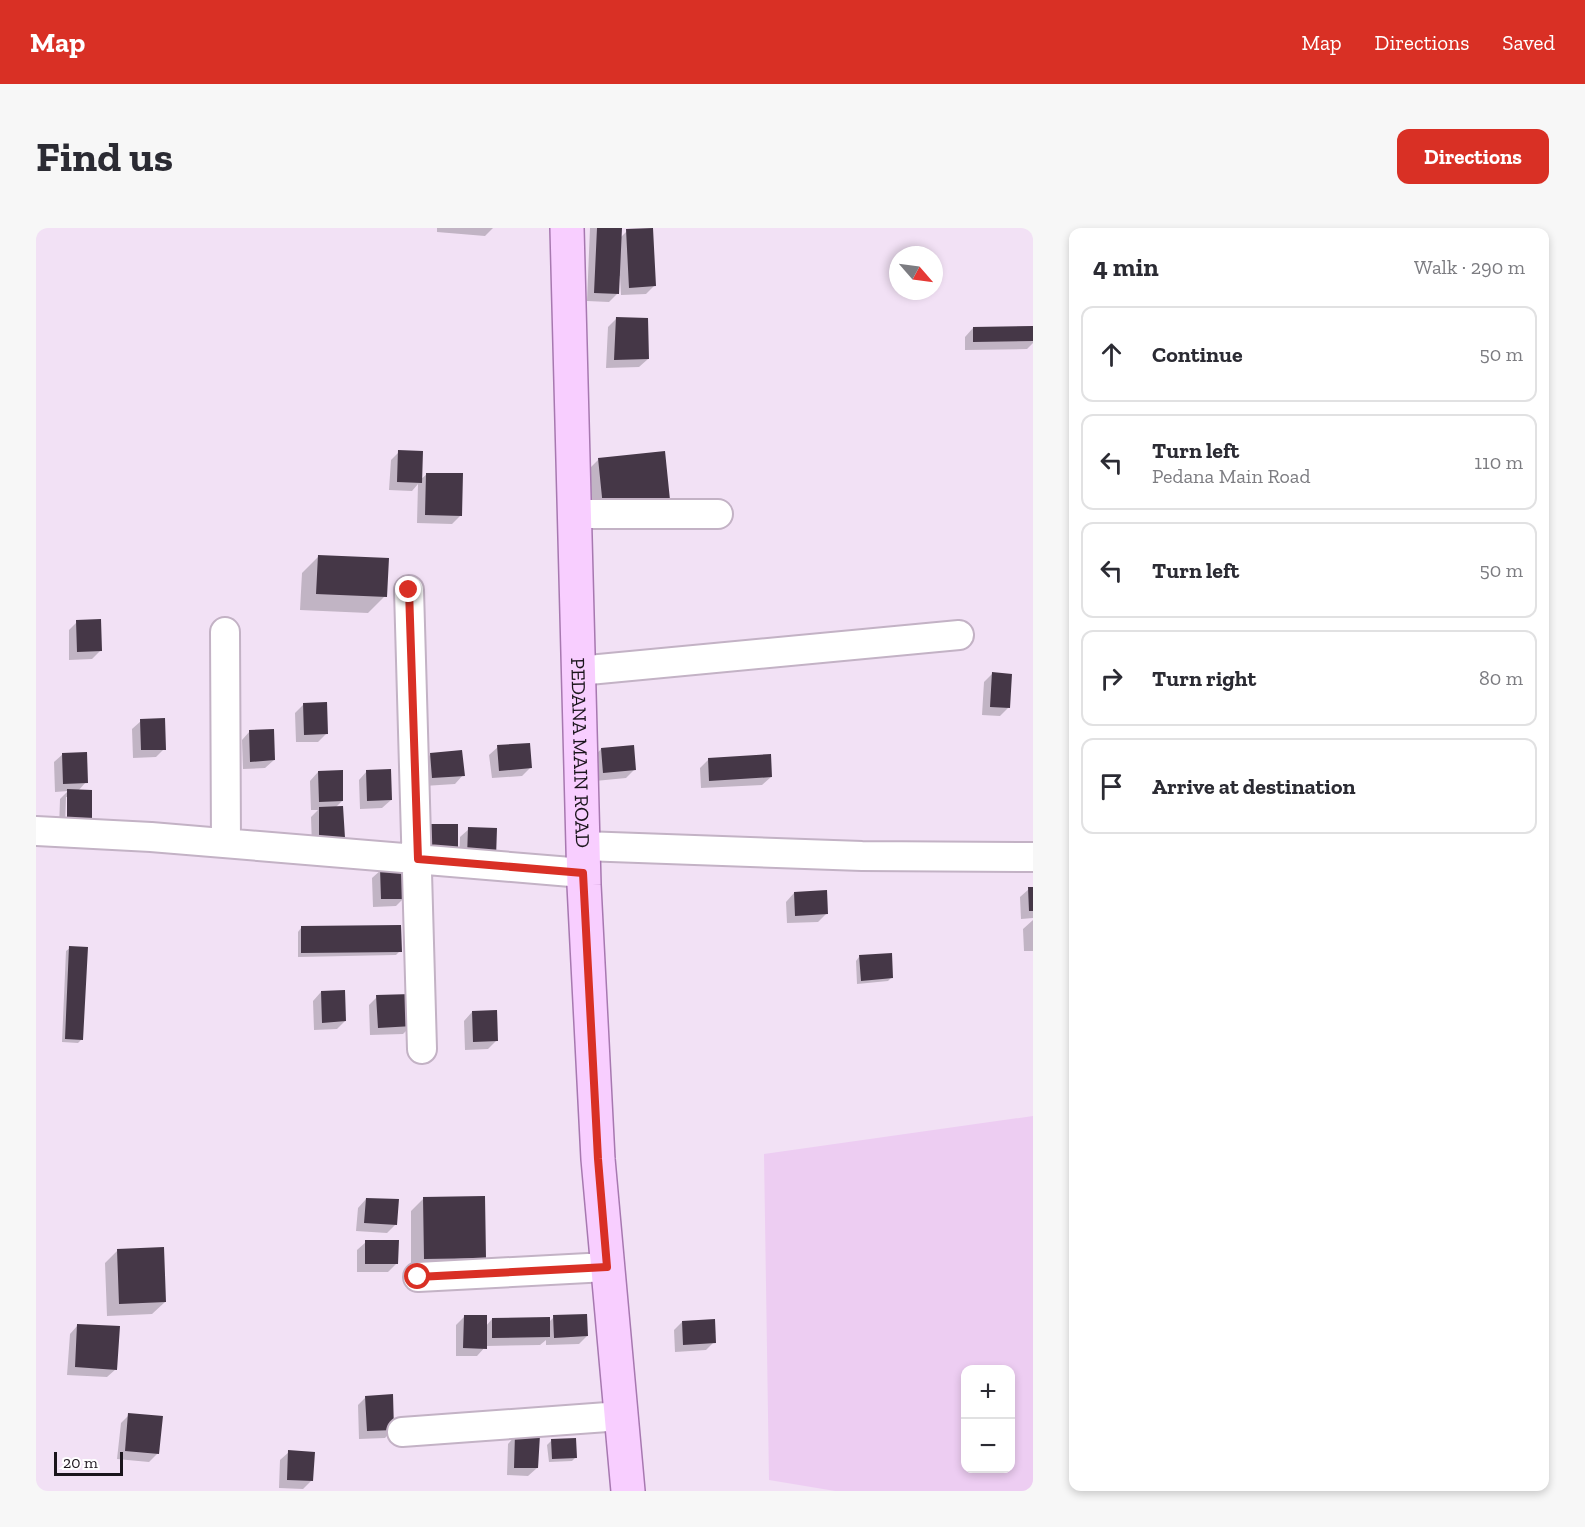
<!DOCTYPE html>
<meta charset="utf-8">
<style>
:root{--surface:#fff;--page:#f7f7f7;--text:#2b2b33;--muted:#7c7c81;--line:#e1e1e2;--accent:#d93025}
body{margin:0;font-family:"Zilla Slab",serif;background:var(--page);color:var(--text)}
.controls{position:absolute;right:18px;bottom:18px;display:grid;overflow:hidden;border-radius:12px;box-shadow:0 3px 9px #0003}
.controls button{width:54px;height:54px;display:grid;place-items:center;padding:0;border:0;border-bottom:2px solid var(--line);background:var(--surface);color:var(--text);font:30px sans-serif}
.compass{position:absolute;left:853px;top:18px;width:54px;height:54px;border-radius:50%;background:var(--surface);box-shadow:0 3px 9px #0003;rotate:118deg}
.scale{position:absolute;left:18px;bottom:15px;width:69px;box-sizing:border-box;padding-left:6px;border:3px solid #1b151c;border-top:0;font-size:16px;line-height:21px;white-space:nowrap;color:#1b151c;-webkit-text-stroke:4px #fff;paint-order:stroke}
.stop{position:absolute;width:18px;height:18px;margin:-14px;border:4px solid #d93025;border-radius:50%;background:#fff}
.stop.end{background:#d93025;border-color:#fff;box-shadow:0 2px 6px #0008}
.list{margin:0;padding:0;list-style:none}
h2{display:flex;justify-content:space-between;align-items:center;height:78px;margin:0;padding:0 24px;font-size:26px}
h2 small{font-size:20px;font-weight:400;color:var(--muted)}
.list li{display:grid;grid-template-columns:39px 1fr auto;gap:18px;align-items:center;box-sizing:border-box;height:96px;margin:0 12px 12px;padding:0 12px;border:2px solid var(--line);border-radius:12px}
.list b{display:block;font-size:22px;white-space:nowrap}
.list p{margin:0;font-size:20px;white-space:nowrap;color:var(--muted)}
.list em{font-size:20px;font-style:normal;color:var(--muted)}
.icon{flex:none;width:33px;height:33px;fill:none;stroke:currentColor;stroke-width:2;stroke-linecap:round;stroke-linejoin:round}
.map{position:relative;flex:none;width:997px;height:1263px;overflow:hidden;border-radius:12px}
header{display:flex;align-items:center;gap:36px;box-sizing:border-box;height:84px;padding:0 30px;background:var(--accent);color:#fff}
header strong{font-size:28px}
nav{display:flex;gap:33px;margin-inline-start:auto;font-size:21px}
.intro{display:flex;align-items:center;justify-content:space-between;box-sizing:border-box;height:144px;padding:0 36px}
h1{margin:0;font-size:42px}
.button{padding:15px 27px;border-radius:12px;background:var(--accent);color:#fff;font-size:21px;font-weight:700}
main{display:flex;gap:36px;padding:0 36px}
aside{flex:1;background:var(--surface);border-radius:12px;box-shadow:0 3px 9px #0003}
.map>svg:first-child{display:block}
</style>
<header>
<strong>Map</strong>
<nav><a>Map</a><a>Directions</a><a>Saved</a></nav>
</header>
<div class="intro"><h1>Find us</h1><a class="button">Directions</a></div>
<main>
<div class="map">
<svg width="997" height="1263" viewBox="0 0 997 1263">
<rect width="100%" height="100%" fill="#f2e1f5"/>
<path fill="#edcdf2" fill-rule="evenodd" d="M997,888V1263H799L733,1252L728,926ZM930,1142H975V1240H930Z"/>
<path fill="#0003" fill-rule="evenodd" d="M401,0H457L449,8L401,4Z
M554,0H584V10L591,3L618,58L610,66L585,67L584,48H582L581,66L573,74L551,73Z
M580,91L612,131L603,139L570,140L572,99Z
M997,99V115L991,121L929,122V109L937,100Z
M363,224L384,252L391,246L425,287L416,296L381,295L382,256L376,263L353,262L355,232Z
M628,225L554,291L550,244L563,231Z
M282,329L349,368L332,385L264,382L266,345Z
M41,394L65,422L56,431L33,432V402Z
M956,446L972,480L964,488L946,487L948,454Z
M267,477L291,505L282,514H260L259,485Z
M105,493L128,521L120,529L97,530L96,501Z
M214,503L238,532L229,540L207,541L206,512Z
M462,519L495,539L486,548L456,550L453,527Z
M565,521L598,542L590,550L559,553L557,530Z
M27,526L50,554L42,563L46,601H23L24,571L32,563L19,564L18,534ZM30,569H33L32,600H29Z
M394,527L427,547L419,556L388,558L386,535Z
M673,531L735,549L726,557L665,560L664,540Z
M331,543L355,572L346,580L324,581L323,552Z
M282,544L306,573L299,580L307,609L299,617L276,618L275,589L282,582H275L274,553Z
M433,601H459L423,637L424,609Z
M345,642L368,670L360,678L337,679L336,650Z
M997,660V690L985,691L984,669L993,661Z
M758,665L791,685L782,694L751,695L750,674Z
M997,692V723H988L987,701Z
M265,700L364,723L360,727L262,729V704Z
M34,720L46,811L42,815L26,814L30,723Z
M823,729L856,749L852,753L821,756L820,733Z
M285,764L309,793L301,801L278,802L277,773Z
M341,769L375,798L367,806L334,807L333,777Z
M436,784L460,813L452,821L429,822L428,793Z
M388,970L448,1029L436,1042L375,1043V983Z
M330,971L360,996L351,1005L320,1003L322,980Z
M330,1014L361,1035L352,1044H321V1022Z
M82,1022L129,1074L116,1086L71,1088L69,1035Z
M428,1089L450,1098L456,1091L513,1094L518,1089L551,1108L543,1116L510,1117V1112L504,1117L450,1118L441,1128H420V1097Z
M646,1094L678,1114L670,1122L639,1124L638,1102Z
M42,1097L80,1141L71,1149L31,1147L34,1106Z
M330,1169L357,1201L349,1210L323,1211L322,1177Z
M93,1187L122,1225L113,1234L81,1231L85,1195Z
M480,1207L501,1240L492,1248L471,1247L472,1216Z
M515,1213L540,1229L536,1233L513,1234L511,1217Z
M253,1224L276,1252L267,1261L243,1260L244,1232Z"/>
<path fill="#453747" d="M561,0H586L583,66L558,65Z
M617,0L620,58L593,60L590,1Z
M580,89L612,90L613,131L578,132Z
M997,98V113L937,114V99Z
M362,222L387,223L386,255L361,254Z
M629,223L634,272L567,279L562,230Z
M390,245H427L426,288L389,287Z
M282,327L353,330L351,369L280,366Z
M65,391L66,423L41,424L40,392Z
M956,444L976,446L974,480L954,479Z
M291,474L292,506L268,507L267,475Z
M129,490L130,522H105L104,491Z
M238,501L239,532L214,534L213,502Z
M494,515L496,540L463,543L461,517Z
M598,517L600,542L567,545L565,520Z
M426,522L429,548L396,550L394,525Z
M51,524L52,555L27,556L26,525Z
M735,526L736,549L673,553L672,530Z
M355,541L356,572L331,573L330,542Z
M307,542V573L283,574L282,543Z
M31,561L56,562V593H31Z
M307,578L309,610H283V579Z
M394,596H422V619H393Z
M432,599L461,600L460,630H431Z
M369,639L370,671H345L344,640Z
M992,659H997V683H993Z
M791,662L792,686L759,688L758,664Z
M365,697L366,724L265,725V698Z
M33,718L52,719L47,812L29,811Z
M856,725L857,750L825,753L823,727Z
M309,762L310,793L286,795L285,763Z
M376,766L377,798L342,800L340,767Z
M461,782L462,813L437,814L436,783Z
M449,968L450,1030L388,1031L387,969Z
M330,970L363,971L361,997L328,995Z
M329,1012H363L362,1036H329Z
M128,1019L130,1074L83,1076L81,1021Z
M551,1086L552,1108L518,1110L517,1087Z
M428,1087H451V1121L427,1120Z
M514,1089V1109L456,1110V1090Z
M679,1091L680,1115L647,1117L646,1093Z
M41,1096L84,1098L81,1142L39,1139Z
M357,1166L358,1202L331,1203L329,1168Z
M92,1185L127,1188L123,1226L89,1223Z
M479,1206L504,1207L502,1240H478Z
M540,1210L541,1230L516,1231L515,1211Z
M252,1222L279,1224L277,1253L251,1252Z"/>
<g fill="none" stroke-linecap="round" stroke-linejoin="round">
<defs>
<path id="minor" d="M538,286H682
M373,362L386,821
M189,404L190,615
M542,443L923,407
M0,603L115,609L547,645
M547,618L826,628L997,629
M382,1049L571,1039
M366,1204L585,1188"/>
<g id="major">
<path id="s1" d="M531,0L548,657L562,931L592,1263"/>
</g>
</defs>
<use href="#minor" stroke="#c3b2c5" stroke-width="32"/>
<use href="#major" stroke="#a778b0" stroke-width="36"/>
<use href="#minor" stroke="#fff" stroke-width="28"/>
<use href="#major" stroke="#f8ceff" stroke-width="33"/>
</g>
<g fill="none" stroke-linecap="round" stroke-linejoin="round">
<path stroke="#d93025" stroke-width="8" d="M373,362L382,631L547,645L562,931L571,1039L382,1049"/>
</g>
<g text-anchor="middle" stroke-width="6" stroke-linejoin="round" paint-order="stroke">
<g font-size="20" fill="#1b151c" stroke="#fff">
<text dy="7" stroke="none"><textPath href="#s1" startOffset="525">PEDANA MAIN ROAD</textPath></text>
</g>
</g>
</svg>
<div class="controls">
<button>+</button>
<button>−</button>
</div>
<svg class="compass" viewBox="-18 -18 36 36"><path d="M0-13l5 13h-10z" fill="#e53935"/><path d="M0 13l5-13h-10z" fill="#7c7c81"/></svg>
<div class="scale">20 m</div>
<div class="stop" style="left:382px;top:1049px"></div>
<div class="stop end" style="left:373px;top:362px"></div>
</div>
<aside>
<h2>4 min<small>Walk · 290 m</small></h2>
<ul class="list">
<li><svg class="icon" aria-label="ahead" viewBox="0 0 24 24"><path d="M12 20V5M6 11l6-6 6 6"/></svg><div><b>Continue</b></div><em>50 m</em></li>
<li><svg class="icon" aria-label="left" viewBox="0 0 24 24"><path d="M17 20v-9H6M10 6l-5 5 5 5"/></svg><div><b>Turn left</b><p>Pedana Main Road</p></div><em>110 m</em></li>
<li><svg class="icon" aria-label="left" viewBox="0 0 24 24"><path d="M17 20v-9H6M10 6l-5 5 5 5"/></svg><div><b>Turn left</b></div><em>50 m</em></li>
<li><svg class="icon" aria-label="right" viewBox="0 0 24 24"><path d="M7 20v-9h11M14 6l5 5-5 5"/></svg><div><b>Turn right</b></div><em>80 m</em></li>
<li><svg class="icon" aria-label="arrive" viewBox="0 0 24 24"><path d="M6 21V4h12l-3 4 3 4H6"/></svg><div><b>Arrive at destination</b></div></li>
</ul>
</aside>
</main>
